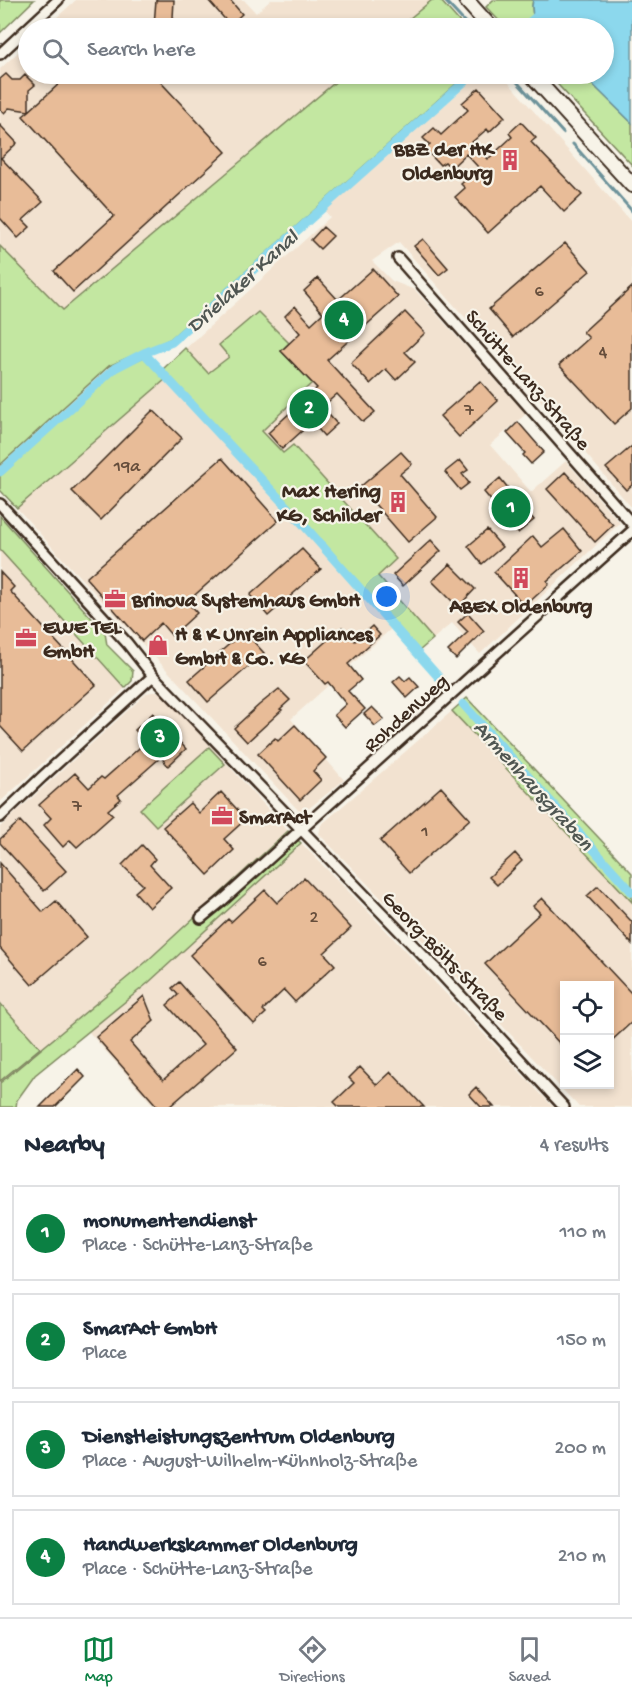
<!DOCTYPE html>
<meta charset="utf-8">
<style>
:root{--surface:#fff;--page:#f6f6f7;--text:#1f2937;--muted:#747a83;--line:#e0e1e3;--accent:#0b8043}
body{margin:0;font-family:"Gochi Hand",sans-serif;background:var(--page);color:var(--text)}
.controls{position:absolute;right:18px;bottom:18px;display:grid;overflow:hidden;border-radius:0px;box-shadow:0 3px 9px #0003}
.controls button{width:54px;height:54px;display:grid;place-items:center;padding:0;border:0;border-bottom:2px solid var(--line);background:var(--surface);color:var(--text);font:30px sans-serif}
.you{position:absolute;left:387px;top:597px;width:21px;height:21px;margin:-15px;border:4px solid #fff;border-radius:50%;background:#1a73e8;box-shadow:0 0 0 9px #1a73e833}
.badge{display:grid;place-items:center;width:39px;height:39px;border-radius:50%;background:var(--accent);color:#fff;font-size:20px;font-weight:700}
.pin{position:absolute;translate:-50% -50%;border:3px solid #fff;box-shadow:0 2px 6px #0006}
.list{margin:0;padding:0;list-style:none}
h2{display:flex;justify-content:space-between;align-items:center;height:78px;margin:0;padding:0 24px;font-size:26px}
h2 small{font-size:20px;font-weight:400;color:var(--muted)}
.list li{display:grid;grid-template-columns:39px 1fr auto;gap:18px;align-items:center;box-sizing:border-box;height:96px;margin:0 12px 12px;padding:0 12px;border:2px solid var(--line);border-radius:0px}
.list b{display:block;font-size:22px;white-space:nowrap}
.list p{margin:0;font-size:20px;white-space:nowrap;color:var(--muted)}
.list em{font-size:20px;font-style:normal;color:var(--muted)}
.icon{flex:none;width:33px;height:33px;fill:none;stroke:currentColor;stroke-width:2;stroke-linecap:round;stroke-linejoin:round}
.map{position:relative;flex:none;width:632px;height:1107px;overflow:hidden}
.search{position:absolute;background:var(--surface);box-shadow:0 3px 9px #0003;left:18px;right:18px;top:18px;height:66px;display:flex;align-items:center;gap:15px;box-sizing:border-box;padding:0 21px;border-radius:33px;color:var(--muted);font-size:22px}
.sheet{height:510px;background:var(--surface)}
nav{display:flex;justify-content:space-around;align-items:center;box-sizing:border-box;height:84px;border-top:2px solid var(--line);background:var(--surface);font-size:16px;color:var(--muted)}
nav a{display:grid;justify-items:center;gap:3px}
nav .on{color:var(--accent)}
.map>svg:first-child{display:block}
</style>
<div class="map">
<svg width="632" height="1107" viewBox="0 0 632 1107">
<rect width="100%" height="100%" fill="#f7f3e8"/>
<filter id="ink" filterUnits="userSpaceOnUse"><feTurbulence type="fractalNoise" baseFrequency=".0167" numOctaves="2"/><feDisplacementMap in="SourceGraphic" scale="12" xChannelSelector="R" yChannelSelector="G"/><feConvolveMatrix kernelMatrix="1 2 1 2 8 2 1 2 1" color-interpolation-filters="sRGB"/></filter>
<g filter="url(#ink)">
<path fill="#f2e2d0" fill-rule="evenodd" d="M76,0H244L256,13L271,0H432L398,28H45Z
M28,43V74H345L63,310L0,246V69Z
M480,74H501L632,223V508L517,373L461,313L399,242L372,261L392,281L415,290L526,414L490,445L531,492L566,461L620,523L480,654L452,623L433,639L377,576L396,559L293,446L283,453L162,370L330,217L324,210Z
M166,379L392,628L291,719L344,780L308,809L300,812L60,556L17,508Z
M0,550L125,688L0,802Z
M152,692H159L164,695L288,831L146,962L0,1083V1081L40,1048L0,1003V827L147,693ZM209,748L225,765L156,826Z
M452,711L632,902V1107H579L417,935L319,834L321,825ZM564,986H610V1084H564Z
M301,843L357,900L553,1107H155L88,1031L148,983Z"/>
<path fill="#c3e7a1" stroke="#7f8860" stroke-width="1.5" d="M0,0H34L0,33Z
M432,0H440L465,28H398Z
M493,0H533C530,10 534,20 538,28H506L486,7Z
M345,74H467L170,339L109,366L0,465V246L63,310Z
M548,74H582L632,123V165Z
M258,312L289,343L281,351L312,383L262,431L283,453L293,445L396,559L378,576L433,639L419,651L303,520L162,370L185,348L208,373L229,357L219,345Z
M144,357L166,379L17,508L0,490V476L116,370Z
M0,516L105,633L107,645L133,671L132,681L125,688L0,550Z
M467,698L632,873V902L452,711Z
M209,747L225,764L156,826L140,809Z
M288,831L301,843L148,983L35,1075L17,1100L16,1107H0V1083L146,962Z
M0,1003L40,1048L0,1081Z"/>
<path fill="#8cd8ed" stroke="#6c929a" stroke-width="1.5" d="M533,0H632V123L582,74H604V28H538C534,20 530,10 533,0Z"/>
<g fill="none" stroke-linecap="round" stroke-linejoin="round">
<path stroke="#6c929a" stroke-width="3" d="M446,2L470,28
M510,74L563,133
M573,144L632,211"/>
<path stroke="#8cd8ed" stroke-width="9" d="M523,28L556,0
M144,353L301,522L443,682
M0,472L115,368L144,353L172,342L473,74
M463,704L632,892"/>
</g>
<path fill="#e8bc98" stroke="#3b2a1e" stroke-width="1.5" d="M156,0H174L173,18L182,28H157L154,25Z
M208,0H230L242,14L230,25Z
M6,74L12,80H20L25,75L35,85L29,90V111L70,74H153L226,152L73,292L54,271L114,216L23,116L29,111L9,108L4,113L0,109V79Z
M479,88L505,117L489,132L487,129L472,142L488,159L512,137L509,133L521,122L536,138L531,142L582,195L564,212L540,186L488,233L455,197L465,188L461,184L479,168L466,154L451,168L445,162L440,165L425,149L430,145L423,138L434,128L441,135L468,110L462,103Z
M0,125L17,143L1,158L43,202L23,220L30,227L18,238L0,218Z
M323,227L333,236L320,249L311,240Z
M423,239L448,268L439,275L414,246Z
M565,243L590,271L513,337L489,309Z
M373,269L398,297L327,360L375,412L363,422L337,394L322,407L337,424L324,436L312,422L282,449L268,433L317,388L281,351L300,333L285,316L295,306L311,324L323,313L304,291L318,278L338,300Z
M632,287V408L614,424L559,365L589,338L583,332Z
M405,312L425,333L405,352L415,362L396,380L386,369L370,384L351,363Z
M480,381L498,401L459,437L440,416Z
M153,410L182,438L101,520L72,491Z
M518,422L544,452L531,464L523,455L525,453L507,433Z
M632,446V485L626,490L606,468Z
M401,452L412,464L400,474L437,517L408,542L360,487Z
M222,458L278,521L187,602L197,613L172,636L161,623L142,641L86,578Z
M460,460L468,470L462,474L469,483L460,490L445,472Z
M565,472L613,525L595,542L547,489Z
M500,478L534,520L518,533L484,492Z
M564,529L582,551L547,581L549,584L525,606L494,572L533,536L542,547Z
M487,530L502,547L482,564L468,546Z
M431,540L441,551L403,586L393,575Z
M302,549L321,569L268,616L250,595Z
M450,564L475,589L458,607L432,581Z
M0,572L14,587L10,591L96,685L23,751L0,726Z
M468,613L484,631L456,659L448,651L468,632L458,622Z
M372,626L380,635L348,664L361,680L348,691L365,709L345,727L334,715L346,704L328,682L325,684L304,661L342,627L355,641Z
M244,631L264,653L208,702L189,680Z
M400,676L405,681L410,677L419,687L407,698L393,682Z
M279,689L290,700L280,709L282,710L247,742L234,728L259,705Z
M372,707L384,719L375,726L364,714Z
M153,713L186,749L168,766L161,757L118,795L121,799L108,810L113,815L77,847L70,840L63,847L44,825L51,818L39,805L75,773L89,788L101,777L104,779L146,742L135,730Z
M295,725L326,758L313,771L321,780L300,800L258,754L275,738L278,741Z
M441,787L470,819L409,873L380,841Z
M221,792L246,819L224,839L234,850L208,875L163,827L190,803L199,813Z
M20,821L66,871L44,891L0,843V839Z
M142,845L155,859L150,865L171,888L149,908L135,892L143,885L122,865Z
M515,853L522,861L497,885L489,877Z
M0,863L43,912L56,901L87,937L32,985L0,948Z
M304,878L351,928L324,953L335,965L295,1002L284,990L263,1010L266,1013L254,1024L190,955L228,919L231,922L265,890L277,903Z
M598,886L632,922V944L587,896Z
M542,898L632,994V1022L609,1043V986H564V1048L485,964L540,913L533,906Z
M179,982L237,1048L169,1107H158L96,1037L144,996L154,1021L130,1042L163,1080L203,1045L167,1005L178,995L172,988Z
M360,1067L377,1085L391,1072L424,1107H339L334,1102L354,1083L349,1078Z
M78,1069L85,1077L55,1107H40Z
M476,1087L494,1107H481L469,1094Z"/>
<g fill="none" stroke-linecap="round" stroke-linejoin="round">
<defs>
<path id="minor" d="M0,54L58,0
M398,258L632,524
M0,504L127,643L153,676L439,972L564,1107
M0,817L42,777L153,676
M201,918L223,900L632,531"/>
<path id="secondary" d="M466,0L491,28
M531,74L632,185"/>
</defs>
<use href="#minor" stroke="#3b2a1e" stroke-width="14"/>
<use href="#secondary" stroke="#3b2a1e" stroke-width="18"/>
<use href="#minor" stroke="#f7f3e8" stroke-width="9"/>
<use href="#secondary" stroke="#f7f3e8" stroke-width="14"/>
</g>
</g>
<defs>
<symbol id="building-bare" viewBox="-9 -9 18 18"><path d="M-4-6H4V6H1V3H-1V6H-4ZM-2.5-4.3h1.7v1.8h-1.7ZM.8-4.3h1.7v1.8H.8ZM-2.5-1h1.7V.8h-1.7ZM.8-1h1.7V.8H.8Z" fill="#d1495b" stroke="#f7f3e8" stroke-width="2.5" paint-order="stroke"/></symbol>
<symbol id="office-bare" viewBox="-9 -9 18 18"><path d="M-6-3h4V-5.5h4V-3h4V5H-6ZM-1-4.5V-3h2v-1.5ZM-6 0V1H6V0Z" fill="#d1495b" stroke="#f7f3e8" stroke-width="2.5" paint-order="stroke"/></symbol>
<symbol id="shop-bare" viewBox="-9 -9 18 18"><path d="M-5-2.5h2.3a2.7 3.5 0 0 1 5.4 0H5L5.5 6h-11ZM-1.5-2.5h3a1.5 2.3 0 0 0-3 0Z" fill="#d1495b" stroke="#f7f3e8" stroke-width="2.5" paint-order="stroke"/></symbol>
</defs>
<g fill-rule="evenodd">
<use href="#building-bare" x="495" y="145" width="30" height="30"/>
<use href="#building-bare" x="383" y="487" width="30" height="30"/>
<use href="#building-bare" x="506" y="563" width="30" height="30"/>
<use href="#office-bare" x="100" y="584" width="30" height="30"/>
<use href="#office-bare" x="11" y="623" width="30" height="30"/>
<use href="#shop-bare" x="143" y="630" width="30" height="30"/>
<use href="#office-bare" x="207" y="801" width="30" height="30"/>
</g>
<g text-anchor="middle" stroke-width="4.5" stroke-linejoin="round" paint-order="stroke">
<g font-size="18" fill="#664e3c">
<text x="539" y="296">6</text>
<text x="603" y="357">4</text>
<text x="469" y="415">7</text>
<text x="127" y="471">19a</text>
<text x="77" y="811">7</text>
<text x="425" y="836">1</text>
<text x="314" y="922">2</text>
<text x="262" y="966">6</text>
</g>
<g font-size="21" font-weight="bold" fill="#3b2a1e" stroke="#f7f3e8" text-anchor="start">
<text x="493" y="155" text-anchor="end">BBZ der HK<tspan x="493" dy="24">Oldenburg</tspan></text>
<text x="381" y="497" text-anchor="end">Max Hering<tspan x="381" dy="24">KG, Schilder</tspan></text>
<text x="132" y="606">Brinova Systemhaus GmbH</text>
<text x="521" y="612" text-anchor="middle">ABEX Oldenburg</text>
<text x="43" y="633">EWE TEL<tspan x="43" dy="24">GmbH</tspan></text>
<text x="175" y="640">H &amp; K Unrein Appliances<tspan x="175" dy="24">GmbH &amp; Co. KG</tspan></text>
<text x="239" y="823">SmarAct</text>
</g>
<g font-size="21" fill="#3b2a1e" stroke="#f7f3e8">
<text transform="translate(529 379) rotate(49)" y="7">Schütte-Lanz-Straße</text>
<text transform="translate(405 712) rotate(-42)" y="7">Rohdenweg</text>
<text transform="translate(446 955) rotate(46)" y="7">Georg-Bölts-Straße</text>
</g>
<g font-size="22" font-style="italic" fill="#4f5652" stroke="#f7f3e8">
<text transform="translate(241 280) rotate(-42)" y="8">Drielaker Kanal</text>
<text transform="translate(535 784) rotate(48)" y="8">Armenhausgraben</text>
</g>
</g>
</svg>
<div class="controls">
<button><svg class="icon" aria-label="locate" viewBox="0 0 24 24"><circle cx="12" cy="12" r="6"/><path d="M12 2v4M12 18v4M2 12h4M18 12h4"/></svg></button>
<button><svg class="icon" aria-label="layers" viewBox="0 0 24 24"><path d="M12 4l9 5-9 5-9-5zM3 14l9 5 9-5"/></svg></button>
</div>
<div class="you"></div>
<div class="pin badge" style="left:511px;top:508px">1</div>
<div class="pin badge" style="left:309px;top:409px">2</div>
<div class="pin badge" style="left:160px;top:738px">3</div>
<div class="pin badge" style="left:344px;top:320px">4</div>
<div class="search"><svg class="icon" aria-label="search" viewBox="0 0 24 24"><circle cx="10" cy="10" r="6"/><path d="M15 15l6 6"/></svg>Search here</div>
</div>
<section class="sheet">
<h2>Nearby<small>4 results</small></h2>
<ul class="list">
<li><span class="badge">1</span><div><b>monumentendienst</b><p>Place · Schütte-Lanz-Straße</p></div><em>110 m</em></li>
<li><span class="badge">2</span><div><b>SmarAct GmbH</b><p>Place</p></div><em>150 m</em></li>
<li><span class="badge">3</span><div><b>Dienstleistungszentrum Oldenburg</b><p>Place · August-Wilhelm-Kühnholz-Straße</p></div><em>200 m</em></li>
<li><span class="badge">4</span><div><b>Handwerkskammer Oldenburg</b><p>Place · Schütte-Lanz-Straße</p></div><em>210 m</em></li>
</ul>
</section>
<nav>
<a class="on"><svg class="icon" aria-label="map" viewBox="0 0 24 24"><path d="M3 6l6-2 6 2 6-2v14l-6 2-6-2-6 2zM9 4v14M15 6v14"/></svg>Map</a>
<a><svg class="icon" aria-label="directions" viewBox="0 0 24 24"><path d="M12 3l9 9-9 9-9-9zM9 14v-3h6M13 9l2 2-2 2"/></svg>Directions</a>
<a><svg class="icon" aria-label="saved" viewBox="0 0 24 24"><path d="M7 4h10v16l-5-4-5 4z"/></svg>Saved</a>
</nav>
